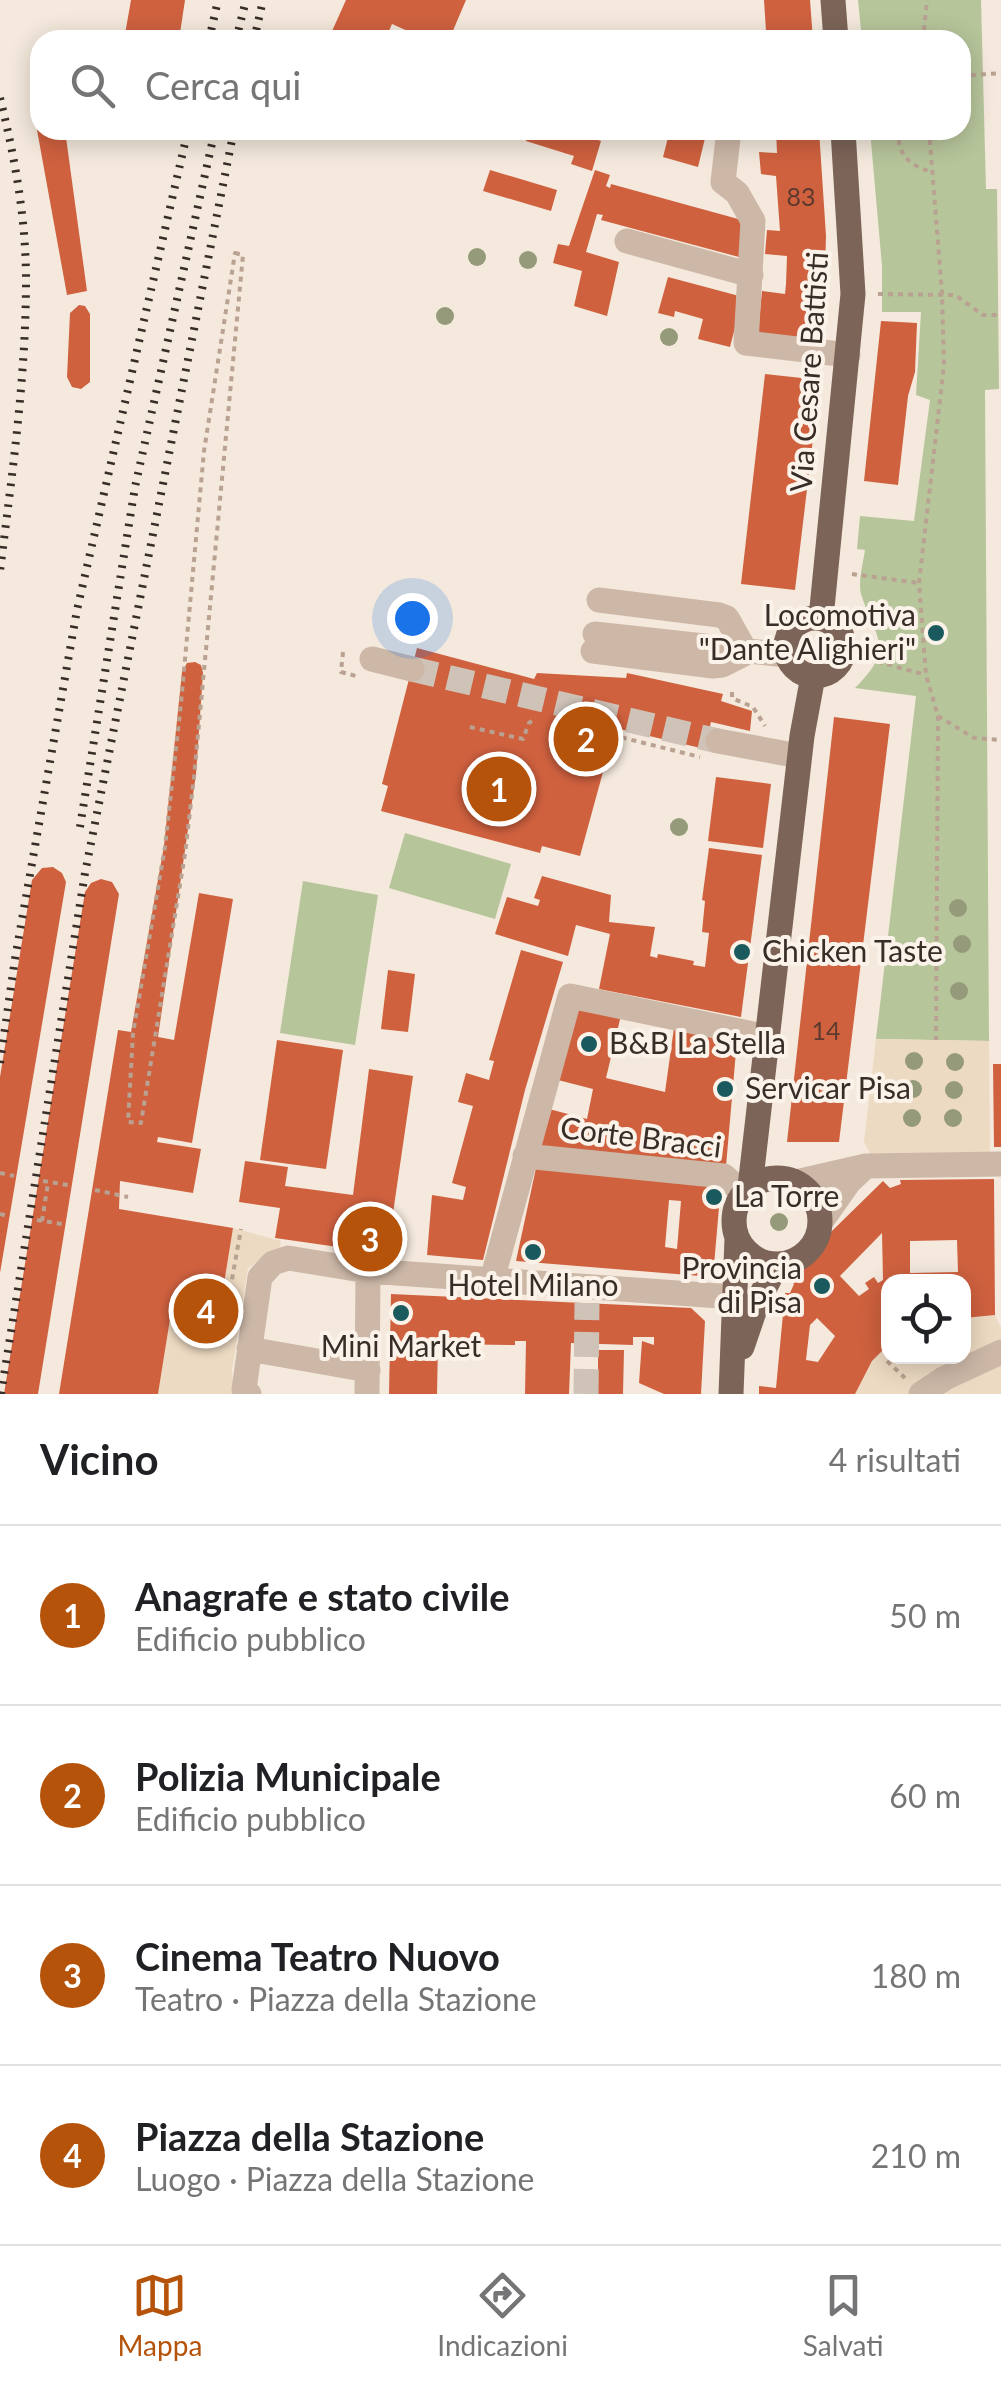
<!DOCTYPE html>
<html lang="it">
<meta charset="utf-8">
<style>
:root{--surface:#fff;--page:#f2f2f2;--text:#202124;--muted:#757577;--line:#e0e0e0;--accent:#b45309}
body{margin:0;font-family:Lato,sans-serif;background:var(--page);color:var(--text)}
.controls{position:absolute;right:30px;bottom:30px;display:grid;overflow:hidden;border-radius:20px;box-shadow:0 5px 25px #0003}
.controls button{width:90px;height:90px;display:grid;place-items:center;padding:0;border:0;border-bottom:2px solid var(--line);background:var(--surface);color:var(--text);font:50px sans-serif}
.you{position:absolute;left:412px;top:618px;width:35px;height:35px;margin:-25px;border:8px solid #fff;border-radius:50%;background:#1a73e8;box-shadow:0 0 0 15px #1a73e833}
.badge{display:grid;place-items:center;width:65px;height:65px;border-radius:50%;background:var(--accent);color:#fff;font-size:32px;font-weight:700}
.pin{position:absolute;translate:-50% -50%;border:5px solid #fff;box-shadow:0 2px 10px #0006}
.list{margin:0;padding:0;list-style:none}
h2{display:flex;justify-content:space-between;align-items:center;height:130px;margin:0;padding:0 40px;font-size:42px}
h2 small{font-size:32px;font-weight:400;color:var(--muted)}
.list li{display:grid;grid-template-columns:65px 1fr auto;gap:30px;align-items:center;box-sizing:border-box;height:180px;padding:0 40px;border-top:2px solid var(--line)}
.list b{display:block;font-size:38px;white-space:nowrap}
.list p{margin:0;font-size:32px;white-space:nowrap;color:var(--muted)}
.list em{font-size:32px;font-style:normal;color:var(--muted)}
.icon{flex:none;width:55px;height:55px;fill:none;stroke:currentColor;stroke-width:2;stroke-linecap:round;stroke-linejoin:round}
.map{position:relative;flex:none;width:1001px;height:1394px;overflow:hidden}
.search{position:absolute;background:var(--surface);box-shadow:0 5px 25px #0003;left:30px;right:30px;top:30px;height:110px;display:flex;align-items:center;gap:25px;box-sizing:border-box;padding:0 35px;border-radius:30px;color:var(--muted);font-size:38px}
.sheet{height:850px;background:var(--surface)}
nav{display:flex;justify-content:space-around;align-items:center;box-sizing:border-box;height:140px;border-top:2px solid var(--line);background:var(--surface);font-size:28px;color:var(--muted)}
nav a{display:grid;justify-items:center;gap:5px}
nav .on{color:var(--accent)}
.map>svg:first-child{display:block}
</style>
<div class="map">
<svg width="1001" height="1394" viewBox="0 0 1001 1394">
<rect width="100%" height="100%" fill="#f4e9dc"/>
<path fill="#b7c59b" d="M858,0H981L986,189H997L999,389L985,390L989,1041L876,1039L916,696L855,688C895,648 877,641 862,597C857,584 863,564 865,550L857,549L860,516L914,521L930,400L916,395L921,312H882V266L870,130H961V40H862Z
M405,833L511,864L495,919L389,888Z
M303,881L378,895L355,1045L280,1033Z"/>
<path fill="#eddac2" d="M876,1039L989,1041L990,1153L871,1155L864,1142Z
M233,1228L281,1241L280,1247L248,1268L232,1370L233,1394H158L174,1294L221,1301Z
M995,1315L1001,1327V1394H855L872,1361L888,1345V1356H964V1318Z"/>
<path fill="#cf613f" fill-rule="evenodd" d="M131,0H185L179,40H124Z
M346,0H466L449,40H428L392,24L385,40H328Z
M764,0H810L813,40H737V33L766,31Z
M37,130H65L87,291L67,295Z
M530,130H582L580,134L601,141L592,171L571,164L574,156L526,141Z
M670,130H707L698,167L663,157Z
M776,130H819L826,236L823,341L758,333L762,291L785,294L786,284L787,256L765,254L767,230L780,231L776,176L761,174L759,152L777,153Z
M490,170L557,190L551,211L483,191Z
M595,170L610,175L606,186L610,188L611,184L749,222L739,257L601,220L603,215L597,214L586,252L619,262L607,316L574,306L582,271L553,263L558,244L569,246Z
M668,277L743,297L730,347L698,339L703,319L675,311L674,317L658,313Z
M79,305L85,306L90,314V382L81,389L72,387L67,377L70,313Z
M881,321L917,323L915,372L908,396L898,485L864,481Z
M765,374L820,380L795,590L741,584Z
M417,648L534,679L537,673L626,678L627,673L723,694L721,701L752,711L750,731L711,722L705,749L615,728L580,856L542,846L540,853L381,811L388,786L382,784Z
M195,662L201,665L203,673L196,774L158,1037L174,1040L199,893L233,899L192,1143L158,1137L157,1142L201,1149L193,1193L120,1181L119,1209L233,1228L221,1302L174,1294L158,1394H59L118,1030L131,1032L164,846L182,672L187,663Z
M834,717L890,724L839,1142H787Z
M716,777L771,784L763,848L708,841Z
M709,848L762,855L741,1017L599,989L610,934L576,925L568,956L495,934L507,897L538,906L540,900L534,898L542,876L611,895L609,922L655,927L650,956L657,958L658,954L694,961L693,965L705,967L709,933L702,932L705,901L702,900Z
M53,867L62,873L66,882L0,1273V1077L32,880L42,868Z
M101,879L112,882L119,894L38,1394H4L85,892L91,883Z
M521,950L563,962L525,1090L483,1260L427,1255L432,1195L463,1200L466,1187L452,1183L473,1106L458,1102L466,1073L489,1080L494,1061L489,1060Z
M388,970L415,974L408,1032L381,1029Z
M577,1004L621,1015L606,1078L665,1092L674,1028L737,1040L726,1166L539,1150L549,1109L587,1119L593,1089L558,1080Z
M277,1040L343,1050L326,1169L260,1160Z
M993,1064H1001V1147H994Z
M369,1069L413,1076L387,1254L275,1238L280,1208L239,1202L245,1161L288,1167L285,1186L353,1195Z
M536,1168L721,1184L713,1277L516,1261ZM669,1200L681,1201L677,1249L665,1247Z
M994,1179L995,1315L964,1318V1282H888V1345L872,1361L855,1394H759V1386L776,1388L785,1293H790L794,1284L786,1276L883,1181L890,1188L901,1184L900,1180ZM882,1233L883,1280L878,1283L874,1277L865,1283L869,1289L859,1296L840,1276ZM957,1240L958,1272L910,1273V1241ZM817,1318L835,1336L818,1362L806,1360L810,1325Z
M391,1294L691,1308L705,1321L701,1394H664L639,1383L642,1341L654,1345V1337H633V1345L571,1343L569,1394H525L526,1341H515V1345L438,1344L437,1394H389Z
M598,1350H624L623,1394H598Z"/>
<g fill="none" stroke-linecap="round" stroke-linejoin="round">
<path stroke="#cfc3b8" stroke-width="25" stroke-dasharray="25 12" stroke-linecap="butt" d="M412,669L718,741
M586,1394L587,1303"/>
<path stroke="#b9a291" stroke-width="4" stroke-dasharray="5 5" stroke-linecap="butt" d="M923,40L927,0
M961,76L1001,73
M899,130C896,154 910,166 932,172
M929,130L942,293L944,365L919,583L926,675L938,716L936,1040
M235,253L243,255L194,777L185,854L141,1123L128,1122L133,1033L165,847L181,703L204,451Z
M878,294L955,295L983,315H1001
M852,574L919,583
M343,652L341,672L356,676
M868,659L926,675
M732,692V698L753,707L765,726
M938,716L974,738L1001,740
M470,727L523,739L529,723L536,718
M612,735L700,757
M0,1173L14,1176
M43,1181L68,1185
M95,1190L128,1197
M0,1214L8,1216
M37,1220L62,1224
M42,1221L48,1183
M232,1296H229L241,1229
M887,1361L905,1378"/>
<path stroke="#cdb8a7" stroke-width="25" d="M729,130L723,182L737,193L753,221L746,343L848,355
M627,241L751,275
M599,600L719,615L727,618L746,652
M595,634L786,655
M593,651L713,666L722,665L742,655
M372,659L412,669
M718,741L799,756
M525,1156L724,1176L743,1193
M796,1182L866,1166L1001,1164
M820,1223L849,1182L866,1166
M492,1280L570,996L768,1037
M249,1349L368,1370
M249,1394L244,1389L260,1277L273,1263L288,1258L368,1271L734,1297
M367,1394L368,1271
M921,1394L945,1378L1001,1352"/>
<path stroke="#7c6458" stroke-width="25" d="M833,0L836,40
M786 647a29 29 0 1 1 58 0a29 29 0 1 1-58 0Z
M821,618L853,294L843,130
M734 1221a43 43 0 1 1 86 0a43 43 0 1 1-86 0Z
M750,1187L802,736L813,676
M742,1347L757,1303L777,1264
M731,1394L737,1238"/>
<path stroke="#392d28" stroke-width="8" stroke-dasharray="2.5 8" stroke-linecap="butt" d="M209,40L218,0
M236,40L246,0
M254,40L263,0
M0,98C15,158 26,219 26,280C26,377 12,475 0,571
M80,827L135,487L215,130
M0,1063L15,959L77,610L188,130
M1,1394L85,873L234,130"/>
</g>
<g fill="#959a7a">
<circle cx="477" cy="257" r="9"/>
<circle cx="528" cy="260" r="9"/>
<circle cx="445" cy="316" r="9"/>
<circle cx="669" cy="337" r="9"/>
<circle cx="679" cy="827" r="9"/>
<circle cx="958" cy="908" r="9"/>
<circle cx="962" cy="944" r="9"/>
<circle cx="959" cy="991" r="9"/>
<circle cx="914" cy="1061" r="9"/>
<circle cx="955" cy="1062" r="9"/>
<circle cx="913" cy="1089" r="9"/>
<circle cx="954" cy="1090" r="9"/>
<circle cx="912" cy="1118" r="9"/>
<circle cx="953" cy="1118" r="9"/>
<circle cx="779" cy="1222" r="9"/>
</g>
<g fill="#1a5a5e" stroke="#fbf3e9" stroke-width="4">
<circle cx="936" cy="633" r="10"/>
<circle cx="742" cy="952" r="10"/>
<circle cx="589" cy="1044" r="10"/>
<circle cx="725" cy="1089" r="10"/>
<circle cx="714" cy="1197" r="10"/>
<circle cx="533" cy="1252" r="10"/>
<circle cx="822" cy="1286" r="10"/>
<circle cx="401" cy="1313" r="10"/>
</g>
<g text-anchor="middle" stroke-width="8" stroke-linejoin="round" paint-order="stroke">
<g font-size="25" fill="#5e3a2e">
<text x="801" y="206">83</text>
<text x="826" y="1040">14</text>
</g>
<g font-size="30" fill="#392d28" stroke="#fbf3e9">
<text transform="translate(810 372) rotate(-86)" y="10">Via Cesare Battisti</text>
<text transform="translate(641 1138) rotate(7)" y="10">Corte Bracci</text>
</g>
<g font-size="30" fill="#392d28" stroke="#fbf3e9" text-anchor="start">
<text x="916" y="626" text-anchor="end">Locomotiva<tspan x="916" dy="34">"Dante Alighieri"</tspan></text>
<text x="762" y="962">Chicken Taste</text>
<text x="609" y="1054">B&amp;B La Stella</text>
<text x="745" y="1099">Servicar Pisa</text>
<text x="734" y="1207">La Torre</text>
<text x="802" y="1279" text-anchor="end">Provincia<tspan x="802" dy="34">di Pisa</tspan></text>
<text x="533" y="1296" text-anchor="middle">Hotel Milano</text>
<text x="401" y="1357" text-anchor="middle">Mini Market</text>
</g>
</g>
</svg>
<div class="controls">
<button><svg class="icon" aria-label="locate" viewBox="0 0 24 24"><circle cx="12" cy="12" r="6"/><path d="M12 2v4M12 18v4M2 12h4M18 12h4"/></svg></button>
</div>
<div class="you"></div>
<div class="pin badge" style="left:499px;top:789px">1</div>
<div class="pin badge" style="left:586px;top:739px">2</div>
<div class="pin badge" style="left:370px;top:1239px">3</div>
<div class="pin badge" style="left:206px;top:1311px">4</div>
<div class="search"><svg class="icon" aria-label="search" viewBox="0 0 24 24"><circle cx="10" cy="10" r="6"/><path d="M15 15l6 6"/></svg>Cerca qui</div>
</div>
<section class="sheet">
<h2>Vicino<small>4 risultati</small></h2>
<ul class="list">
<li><span class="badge">1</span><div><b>Anagrafe e stato civile</b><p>Edificio pubblico</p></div><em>50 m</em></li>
<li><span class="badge">2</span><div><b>Polizia Municipale</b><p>Edificio pubblico</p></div><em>60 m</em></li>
<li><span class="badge">3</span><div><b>Cinema Teatro Nuovo</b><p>Teatro · Piazza della Stazione</p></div><em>180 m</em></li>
<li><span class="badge">4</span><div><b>Piazza della Stazione</b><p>Luogo · Piazza della Stazione</p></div><em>210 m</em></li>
</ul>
</section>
<nav>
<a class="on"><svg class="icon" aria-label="map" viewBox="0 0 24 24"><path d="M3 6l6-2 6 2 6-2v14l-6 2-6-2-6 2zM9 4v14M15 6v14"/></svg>Mappa</a>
<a><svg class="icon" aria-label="directions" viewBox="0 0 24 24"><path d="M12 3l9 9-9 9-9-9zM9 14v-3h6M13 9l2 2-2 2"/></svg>Indicazioni</a>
<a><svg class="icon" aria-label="saved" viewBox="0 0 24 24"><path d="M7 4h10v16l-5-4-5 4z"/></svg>Salvati</a>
</nav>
